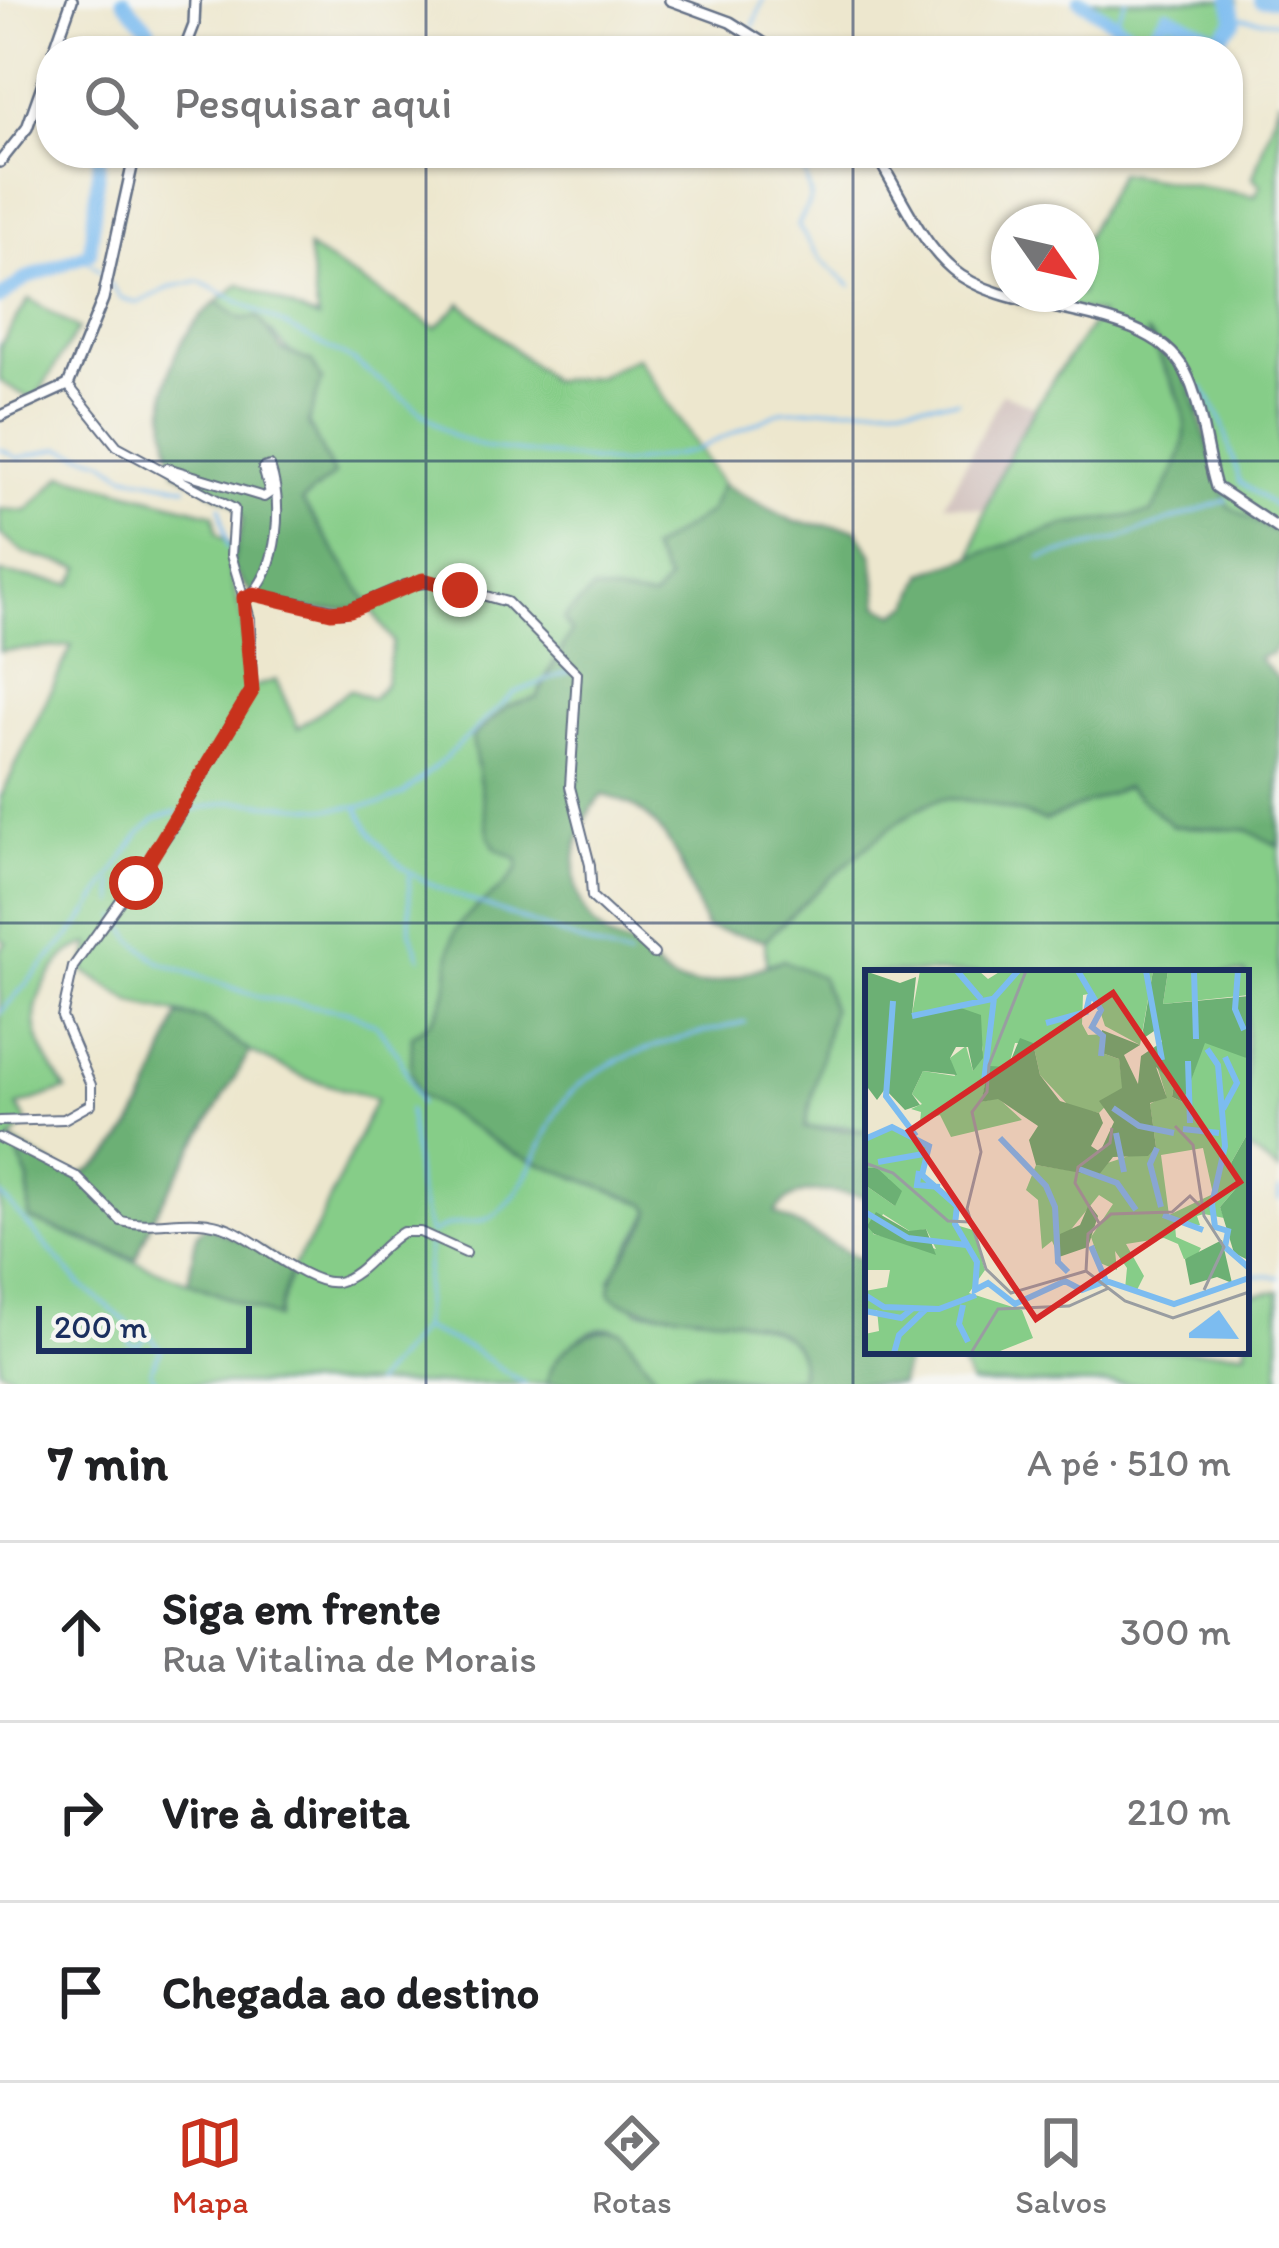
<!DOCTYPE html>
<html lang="pt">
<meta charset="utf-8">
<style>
:root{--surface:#fff;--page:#f2f2f2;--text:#202124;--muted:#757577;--line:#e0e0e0;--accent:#c8321e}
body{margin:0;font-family:Itim,sans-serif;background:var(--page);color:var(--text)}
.compass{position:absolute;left:991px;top:204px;width:108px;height:108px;border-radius:50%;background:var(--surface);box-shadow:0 3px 9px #0004;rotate:124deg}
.scale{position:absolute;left:36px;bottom:30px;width:216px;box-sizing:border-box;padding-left:12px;border:6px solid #1b2f5e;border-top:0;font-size:33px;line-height:42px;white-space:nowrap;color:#1b2f5e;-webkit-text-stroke:9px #f6f6f2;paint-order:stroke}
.stop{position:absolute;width:36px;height:36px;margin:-27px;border:9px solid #c8321e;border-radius:50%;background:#fff}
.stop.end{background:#c8321e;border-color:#fff;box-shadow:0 3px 12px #0008}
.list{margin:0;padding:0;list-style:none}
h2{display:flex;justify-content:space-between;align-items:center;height:156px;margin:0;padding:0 48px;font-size:51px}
h2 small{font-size:39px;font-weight:400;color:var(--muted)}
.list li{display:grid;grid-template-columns:78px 1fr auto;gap:36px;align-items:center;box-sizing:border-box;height:180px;padding:0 48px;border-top:3px solid var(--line)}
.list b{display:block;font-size:45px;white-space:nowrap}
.list p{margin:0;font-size:39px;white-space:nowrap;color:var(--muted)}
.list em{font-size:39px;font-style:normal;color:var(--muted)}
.icon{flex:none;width:66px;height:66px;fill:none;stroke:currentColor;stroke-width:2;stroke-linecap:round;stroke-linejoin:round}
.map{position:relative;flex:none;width:1279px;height:1384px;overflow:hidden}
.search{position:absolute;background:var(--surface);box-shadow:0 3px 9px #0004;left:36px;right:36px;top:36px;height:132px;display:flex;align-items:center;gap:30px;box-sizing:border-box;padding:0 42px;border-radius:48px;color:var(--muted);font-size:45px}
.sheet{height:696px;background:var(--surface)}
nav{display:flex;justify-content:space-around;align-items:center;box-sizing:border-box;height:168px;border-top:3px solid var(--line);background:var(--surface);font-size:33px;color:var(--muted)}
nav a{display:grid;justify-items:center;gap:6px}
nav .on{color:var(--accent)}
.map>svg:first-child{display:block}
</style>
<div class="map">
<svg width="1279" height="1384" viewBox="0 0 1279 1384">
<rect width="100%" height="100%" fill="#f6f6f2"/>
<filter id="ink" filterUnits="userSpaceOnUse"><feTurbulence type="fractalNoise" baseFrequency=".00833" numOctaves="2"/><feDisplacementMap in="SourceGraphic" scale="24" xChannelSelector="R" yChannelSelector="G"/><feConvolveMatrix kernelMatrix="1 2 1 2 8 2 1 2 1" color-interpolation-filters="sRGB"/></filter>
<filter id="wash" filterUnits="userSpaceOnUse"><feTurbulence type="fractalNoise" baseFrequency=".004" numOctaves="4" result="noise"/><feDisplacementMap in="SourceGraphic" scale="48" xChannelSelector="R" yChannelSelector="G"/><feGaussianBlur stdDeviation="2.7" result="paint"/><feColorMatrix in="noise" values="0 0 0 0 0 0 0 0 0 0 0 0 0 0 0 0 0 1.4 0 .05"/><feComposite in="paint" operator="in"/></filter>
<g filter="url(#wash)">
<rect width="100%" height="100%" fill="#ede7ce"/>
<path fill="#d0c0bc" d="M1002,393L1041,409L985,510L945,503Z"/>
<path fill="#86cd88" stroke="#507e73" stroke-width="3" fill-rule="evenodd" d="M1087,0H1237L1235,26L1219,40C1175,9 1178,38 1143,46L1140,36Z
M1279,98V535L1228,507L1205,418L1148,337C1193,423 1204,425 1151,514L1065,525L972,560C988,473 1047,383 1100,314L1054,305L1059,294H1081V246L1119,173L1255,196L1261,185L1253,178Z
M308,248L436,328L461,303L551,381L596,377L637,357L722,484L709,513L650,550L668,581L652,599C593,592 556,650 537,698L508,706L473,737L489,836L495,848L517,859L518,867L502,890L459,925C454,944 456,965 450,983C438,1024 403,1046 417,1093L515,1154L646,1204L651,1211L610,1280L638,1311C692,1314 760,1309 801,1350L800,1376C773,1384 725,1374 692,1375C681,1375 677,1382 665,1383C630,1363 629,1296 571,1345C558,1356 548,1369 547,1384H29L0,1369V950L6,942L0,938V799L72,646L0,651V573L72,584L81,568L24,553L0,534V509L27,511L63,475L214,514L217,534L233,546L230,574L243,620L250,688L276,680L298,728L349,690L372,699L385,684L393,642L302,501L334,475L308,423L312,362C280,349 292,352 271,332C256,318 231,320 217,302L240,284L318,319ZM91,944L83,970L133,1003L203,1019L250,1052L306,1078L376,1099L316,1230L291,1270L277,1318L29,1219V1181L11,1140L27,1121L18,1106L66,1090C38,1045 19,1017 54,970C66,954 71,949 91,944Z
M29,299L78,329L34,401L0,381V346Z
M1126,786L1173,826L1246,830L1279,846V1172L1246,1147V973H868V1131L846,1126L804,1128L832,1009L783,960L766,965L765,940C797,910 908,799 945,799C979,798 1014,811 1045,821Z
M1279,1291V1384H971L956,1351H1246V1295Z"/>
<path fill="#6cb074" stroke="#447069" stroke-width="3" d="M217,302L241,319L258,317L282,350L312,362L322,380L308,423L334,475L302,501L373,609C323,608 263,622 237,574H230L243,518L235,505L175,471C156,405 161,347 217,302Z
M1146,332L1184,370L1228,506L1279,535V643L1272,653L1258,658L1279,680V846L1246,830L1173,826L1126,787L1045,821C1014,811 979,798 945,799C908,799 797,910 765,940L706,928C681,870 671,810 603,795C570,827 559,902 608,937C615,942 626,943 634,948C648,956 660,977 677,982C712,992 749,970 783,960L821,977L832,1009L805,1128L868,1131V1197C835,1193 797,1180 775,1213L868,1264V1351H909L900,1384H786L800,1376C813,1295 652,1330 610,1295C610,1262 642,1241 651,1211L646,1204L515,1154L417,1093L411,1071L412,1035C465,1006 439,956 458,927C474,903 504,894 518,867L517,859L495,848L489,836L472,737L508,706L537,698L571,632L563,619L593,590L653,599L668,581L650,550L709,513L722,484L795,522L856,529L873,555L879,606L896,614L911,604L924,573L1065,525L1151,513C1204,425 1190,417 1146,332Z
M178,1015L203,1019L250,1052L153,1217L136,1259L29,1219V1180L11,1140L72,1176C128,1170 163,1060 178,1015Z
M206,1226L260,1248L291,1270L277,1318L188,1282L197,1233Z
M609,1329L622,1331L660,1382L674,1383C702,1361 728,1377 760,1384H547C550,1355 581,1333 609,1329Z"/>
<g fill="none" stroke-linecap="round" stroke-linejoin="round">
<path stroke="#7cbcf0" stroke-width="3" d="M1235,17L1279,22
M1113,25L1126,0
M753,27L763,0
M800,153L811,198L798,226L821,260L851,286
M85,258L103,275
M109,283L121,298L138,303L171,287L199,281L354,361L453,436L487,448L622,464L691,452L782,411L958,401
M1202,386L1221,419L1240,482L1279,509
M0,449L18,458L60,448L103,460L125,475L186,487
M220,506L228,548
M1041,558L1119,539L1227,500
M358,809C395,882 436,886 505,913C546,928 585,945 628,958
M187,811L234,801L329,809L381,804L403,794L442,761L514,693L571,671
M409,876L410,932L421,958
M114,883L115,903
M118,917L133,940L159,962L259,997L350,1012L376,1025L398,1054L420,1104
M0,1013L82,922L139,834L155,819L177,812
M409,1110L417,1185L430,1234
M1279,1190V1200
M0,1194L82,1286L128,1323L130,1344L138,1346L149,1334L161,1350L150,1371L158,1384
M434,1233C451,1218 476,1228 495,1215C530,1189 539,1139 562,1104C595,1054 690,1036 745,1022
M1246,1275L1279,1277
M424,1329L469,1348L525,1384
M374,1384L422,1328L429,1241"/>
<path stroke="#7cbcf0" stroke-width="14" d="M123,0L149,29L152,51
M1080,0L1146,44L1167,15L1218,38L1235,21L1230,0
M1260,0H1278
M0,298L25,279L90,253L100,153"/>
</g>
</g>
<g filter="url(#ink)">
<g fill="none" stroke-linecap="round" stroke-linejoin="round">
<defs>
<path id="minor" d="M167,468L264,497L270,493L263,468L270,466C283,504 279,567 250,596
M254,594L343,612L405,585L437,582L507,602L577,673L570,787L590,865L592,897L654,954
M0,1121L64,1119L91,1104V1085L62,1017L73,967L170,831L252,690L250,619L231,555L234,509L117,446L68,385
M0,1138L77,1177L121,1221C158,1230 191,1213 230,1229C257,1240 309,1287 337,1282C363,1276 380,1245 403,1232H420L466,1253"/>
<path id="tertiary" d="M670,0L730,22L776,51
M54,51L72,0
M184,51L194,25L195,0
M875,153C898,189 919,241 952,269C1010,319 1148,300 1185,371C1202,403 1205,451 1216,487L1279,529
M0,162L27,128L51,60
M0,416L68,385L103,299L135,153"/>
</defs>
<use href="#minor" stroke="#646f85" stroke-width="12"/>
<use href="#tertiary" stroke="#646f85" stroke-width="14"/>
<use href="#minor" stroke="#fff" stroke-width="8"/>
<use href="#tertiary" stroke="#fff" stroke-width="9"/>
</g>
</g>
<g fill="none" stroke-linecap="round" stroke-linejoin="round" filter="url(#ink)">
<path stroke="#c8321e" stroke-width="15" d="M136,883L252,691L244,598L254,594L331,612L350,610L423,580L460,590"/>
</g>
<path fill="none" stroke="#1b2f5e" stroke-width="3" stroke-opacity="0.55" d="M426,0V51M853,0V51M426,153V1384M853,153V1384M0,461H1279M0,923H1279"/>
<g transform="translate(865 970)">
<rect width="384" height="384" fill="#ede7ce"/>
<path d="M55,1H114L123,9L136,1H288L275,75L240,56L229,23L218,25L217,54L223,65L242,64L237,83L254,89L258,118L234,143L204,136L175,105L168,73H150L143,99L123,103L116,132L133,128L157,150L86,167L75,145L55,152L56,142L46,139L57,134L47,124L58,101L90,106L85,88L101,76L108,101L118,80L112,50L97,39L47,44ZM303,1H384V25L298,34ZM348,71L384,89V161L366,193L373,216L355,237L359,248L339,244L332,246L335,255H310L311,267L336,278L331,287L319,289L313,274L299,268L261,274L279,306L271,322L260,319L262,298L250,281L252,300L235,293L226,267L248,234L234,225L195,273L194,287L187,271L177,279L173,230L161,220L171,195L215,202L291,177L285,134L301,125L292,96L309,114L307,127L318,132L339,73ZM338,178L348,224L304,245L296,185ZM28,157L64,175L59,204L92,231L91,255L108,260L120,300L104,323L157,340L168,368L130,383H0V364L14,361L12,340L0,341V321L22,317L25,300H0V215L30,236L24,209L0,198V170ZM18,244L46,262L61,259L71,279L8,264Z" fill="#86cd88" fill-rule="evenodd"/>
<path d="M0,1L35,13L51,7L47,45L93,37L116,45L118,88L108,101L103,77H91L85,88L92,105L58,101L47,124L55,135L40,140L20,119L12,130L0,114ZM288,1H303L298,34L384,26V89L340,73L318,132L307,127L309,114L291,97L302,128L285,133L291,177L283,186L248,187L233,206L171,195L164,170L173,156L133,129L116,132L124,96L143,97L155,68L168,73L175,105L195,131L234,143L238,153L226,176L235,182L249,152L234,131L257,118L254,89L237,83V60L275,75L259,85L273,114L276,86L297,72L292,59L279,68L278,60ZM384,161V290H383L369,283L355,237L373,216L366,193ZM0,198H12L37,221L30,236L0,215ZM224,234L233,246L223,277L194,287L195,264L215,255ZM11,242L44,261L61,259L71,285L9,264L2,256ZM357,270L367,313L352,307L325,315L320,289Z" fill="#6cb074"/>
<path d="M354,340L374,369L324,368V363Z" fill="#7cbcf0"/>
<path fill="none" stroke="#7cbcf0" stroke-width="6" d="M92,1L116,29M213,1L236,40L227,57L238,66L236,86M281,1L297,90M329,1L331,69M373,1L370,39L379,60M28,31L21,126L51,166M47,46L127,29M181,53L221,42L225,25M342,79L353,95L360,176L347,234L350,257L363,261L360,277L384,298M323,91L325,153M119,111L129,28L153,1M248,138L274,156L309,163M358,139L372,113L360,87M318,159L354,163M251,163L259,202M135,168L181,216L190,237L193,292L203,302M0,169L27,157L64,176L57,205L92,236L90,254L112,292L110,320L123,313L150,334L200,311L217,320L241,311L309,334L384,308M292,178L285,194L296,237M13,192L64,183M214,199L252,213L271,240M54,201L52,215L75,217M0,242L43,268L101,275M298,245L338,260M226,276L241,311M0,325L19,337L74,339L111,325M98,335L94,354L103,372M0,341L36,348L47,339M29,383L34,365L61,339"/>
<path fill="none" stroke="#999da1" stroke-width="3" d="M161,1L124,95L122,122L107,142L116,182L102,239L121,299L146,323L221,301M310,156L328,175L339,246L359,277L339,320M0,193L28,203L83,251L105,252M234,253L210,213L213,197L245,173L247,158M221,301L260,331L308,348L384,322M221,301L223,264L246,244L307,242L325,226L337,238M106,383L133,339L204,336L244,318"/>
<path fill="#d62828" fill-opacity="0.15" stroke="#d62828" stroke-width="6" d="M248,23L375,212L171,349L44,161Z"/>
<rect width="384" height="384" fill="none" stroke="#1b2f5e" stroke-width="6"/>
</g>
</svg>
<svg class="compass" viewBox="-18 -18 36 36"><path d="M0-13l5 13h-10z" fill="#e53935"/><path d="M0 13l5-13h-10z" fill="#757577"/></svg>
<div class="scale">200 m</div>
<div class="stop" style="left:136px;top:883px"></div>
<div class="stop end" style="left:460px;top:590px"></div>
<div class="search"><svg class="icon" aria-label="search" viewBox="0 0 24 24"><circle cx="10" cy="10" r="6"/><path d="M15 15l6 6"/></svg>Pesquisar aqui</div>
</div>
<section class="sheet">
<h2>7 min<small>A pé · 510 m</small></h2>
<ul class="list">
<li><svg class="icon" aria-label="ahead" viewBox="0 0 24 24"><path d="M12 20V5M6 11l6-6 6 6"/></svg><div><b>Siga em frente</b><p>Rua Vitalina de Morais</p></div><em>300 m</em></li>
<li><svg class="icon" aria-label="right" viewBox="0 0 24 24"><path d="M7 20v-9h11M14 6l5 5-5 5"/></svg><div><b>Vire à direita</b></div><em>210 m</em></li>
<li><svg class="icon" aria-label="arrive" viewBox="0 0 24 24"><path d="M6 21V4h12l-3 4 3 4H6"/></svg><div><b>Chegada ao destino</b></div></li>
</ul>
</section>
<nav>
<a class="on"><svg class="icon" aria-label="map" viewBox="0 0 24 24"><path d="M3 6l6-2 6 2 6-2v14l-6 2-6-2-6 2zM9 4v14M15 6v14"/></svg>Mapa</a>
<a><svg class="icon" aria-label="directions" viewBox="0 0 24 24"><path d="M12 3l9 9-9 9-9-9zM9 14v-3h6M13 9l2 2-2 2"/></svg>Rotas</a>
<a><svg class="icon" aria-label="saved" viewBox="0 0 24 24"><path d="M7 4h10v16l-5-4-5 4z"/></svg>Salvos</a>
</nav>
